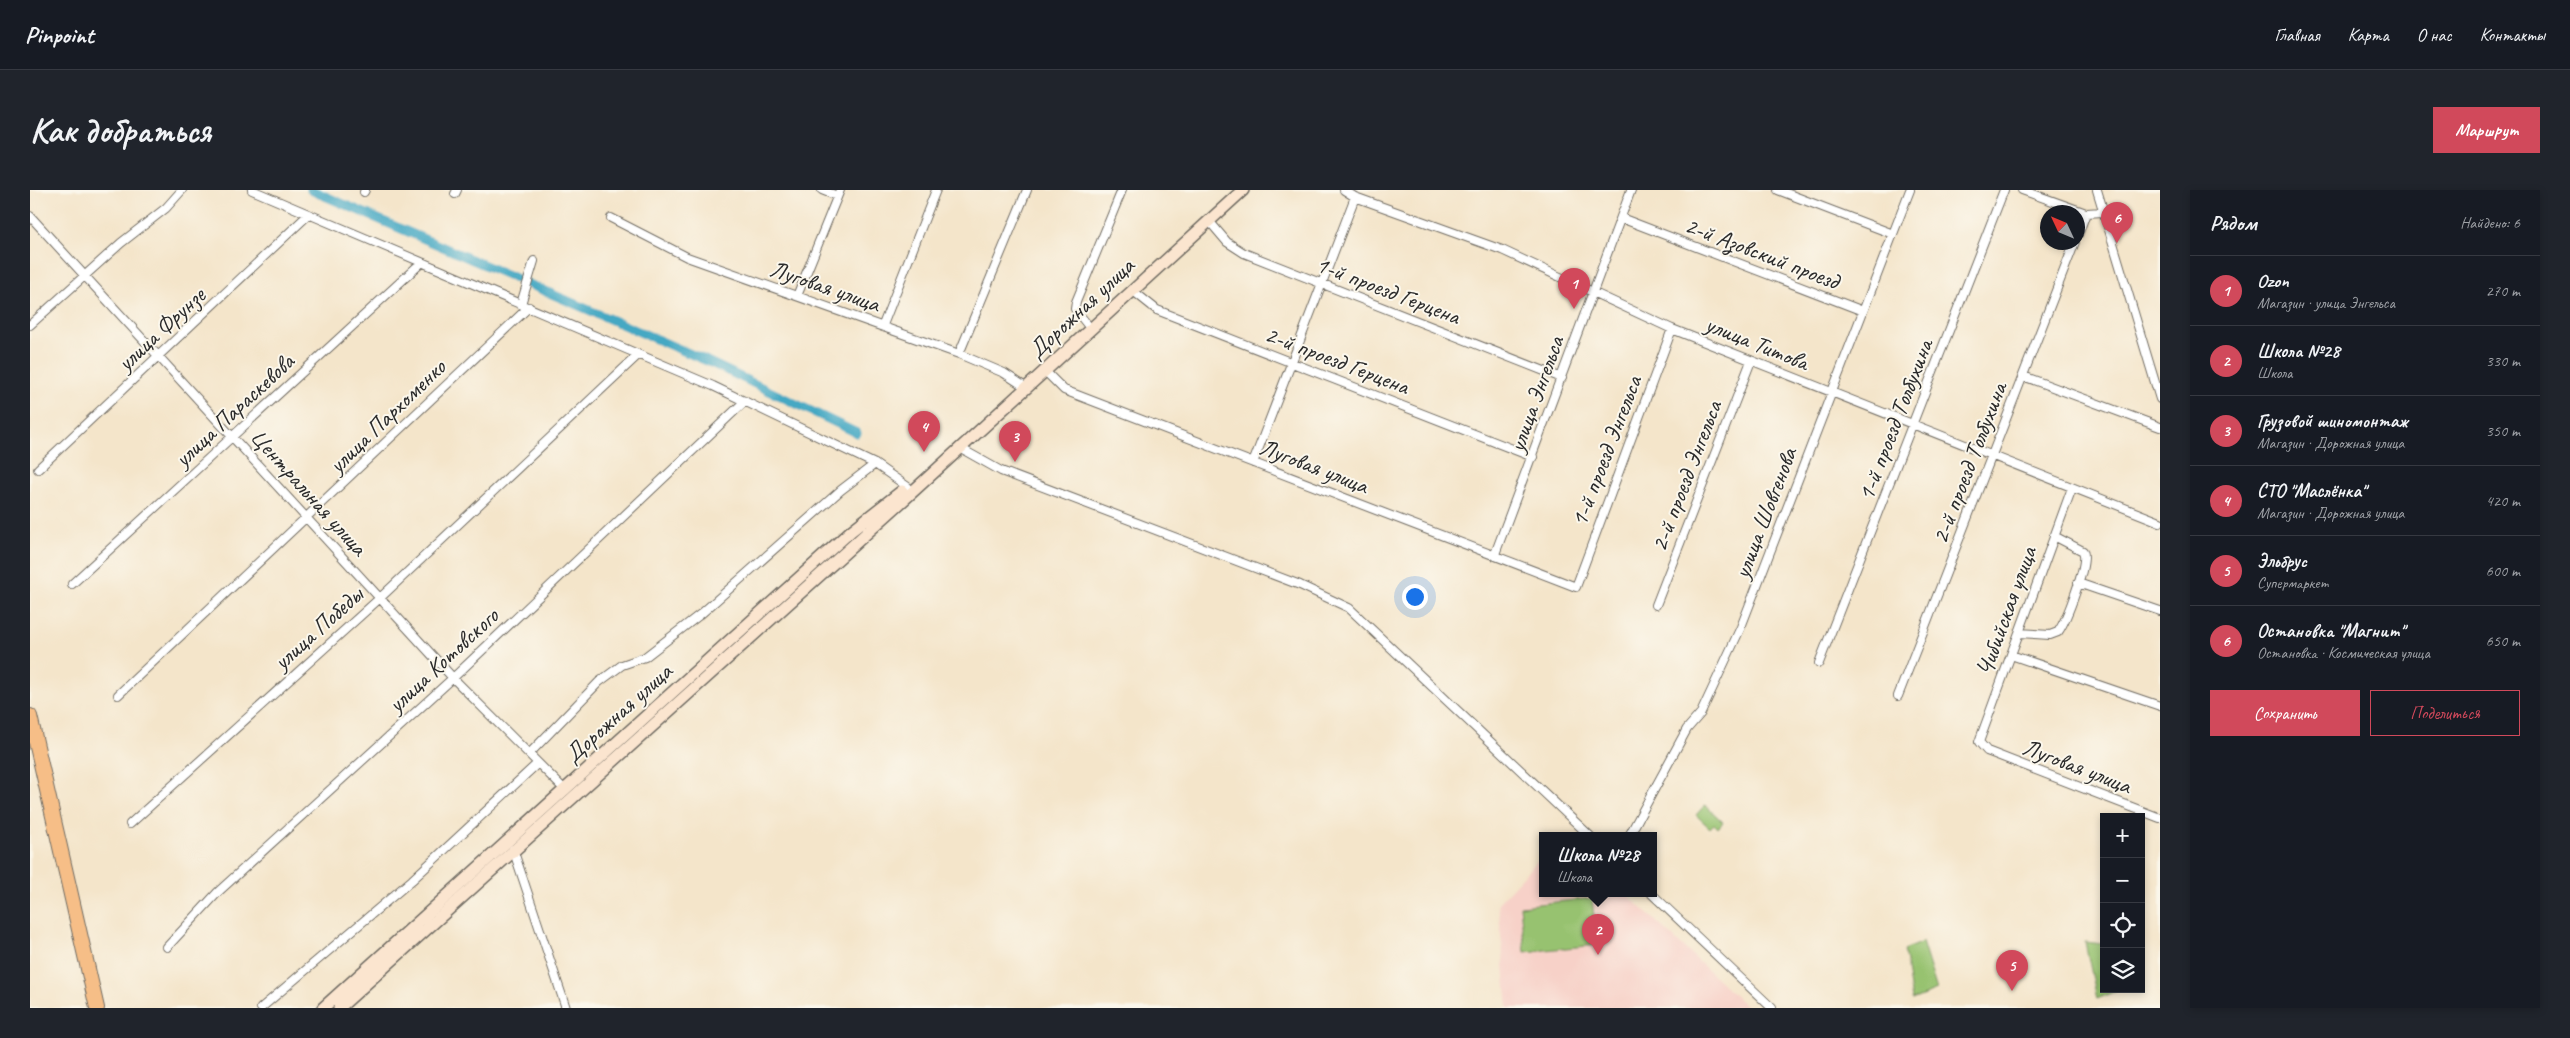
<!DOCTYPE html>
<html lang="ru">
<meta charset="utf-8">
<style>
:root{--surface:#171b24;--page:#20242c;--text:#f1f3f6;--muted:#9ea1a6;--line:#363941;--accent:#d1495b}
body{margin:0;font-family:Caveat,sans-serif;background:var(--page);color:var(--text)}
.controls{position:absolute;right:15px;bottom:15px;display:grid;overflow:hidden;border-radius:0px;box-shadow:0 2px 8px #0003}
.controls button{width:45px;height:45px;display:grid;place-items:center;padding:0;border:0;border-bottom:1px solid var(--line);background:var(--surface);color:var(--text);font:25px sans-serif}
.compass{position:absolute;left:2010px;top:15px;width:45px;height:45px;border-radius:50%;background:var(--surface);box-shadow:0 2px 8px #0003;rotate:314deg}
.you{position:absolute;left:1384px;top:406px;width:18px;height:18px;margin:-12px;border:4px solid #fff;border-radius:50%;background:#1a73e8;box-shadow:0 0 0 8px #1a73e833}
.badge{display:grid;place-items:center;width:32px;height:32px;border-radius:50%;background:var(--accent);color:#fff;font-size:16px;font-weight:700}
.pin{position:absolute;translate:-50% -41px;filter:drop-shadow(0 1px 2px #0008)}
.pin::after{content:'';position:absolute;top:26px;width:18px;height:15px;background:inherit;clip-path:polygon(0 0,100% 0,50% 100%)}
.popup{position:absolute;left:1509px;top:642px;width:118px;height:65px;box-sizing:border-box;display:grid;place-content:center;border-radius:0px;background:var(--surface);filter:drop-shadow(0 1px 4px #0005);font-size:16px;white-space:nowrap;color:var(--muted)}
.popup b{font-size:19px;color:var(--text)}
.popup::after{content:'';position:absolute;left:50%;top:100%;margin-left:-10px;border:10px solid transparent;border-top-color:var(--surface)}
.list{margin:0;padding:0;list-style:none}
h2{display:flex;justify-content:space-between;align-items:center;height:65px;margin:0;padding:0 20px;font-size:21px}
h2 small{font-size:16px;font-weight:400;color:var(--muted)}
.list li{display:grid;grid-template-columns:32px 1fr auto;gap:15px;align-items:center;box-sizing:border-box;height:70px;padding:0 20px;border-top:1px solid var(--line)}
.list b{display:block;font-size:19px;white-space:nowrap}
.list p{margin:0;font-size:16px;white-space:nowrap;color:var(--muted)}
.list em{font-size:16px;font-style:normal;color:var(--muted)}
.actions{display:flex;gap:10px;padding:15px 20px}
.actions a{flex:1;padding:11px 0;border:1px solid var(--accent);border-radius:0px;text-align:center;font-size:18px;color:var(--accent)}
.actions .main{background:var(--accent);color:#fff}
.icon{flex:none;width:28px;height:28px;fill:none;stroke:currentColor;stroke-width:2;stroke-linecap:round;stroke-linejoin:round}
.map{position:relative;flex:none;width:2130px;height:818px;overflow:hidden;border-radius:0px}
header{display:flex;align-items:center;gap:30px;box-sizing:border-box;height:70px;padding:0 25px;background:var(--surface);border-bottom:1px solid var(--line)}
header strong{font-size:24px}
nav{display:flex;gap:28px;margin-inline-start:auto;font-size:18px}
.intro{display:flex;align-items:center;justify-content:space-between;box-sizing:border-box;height:120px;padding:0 30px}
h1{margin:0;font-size:35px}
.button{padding:12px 22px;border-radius:0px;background:var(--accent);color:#fff;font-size:18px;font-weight:700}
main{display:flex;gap:30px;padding:0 30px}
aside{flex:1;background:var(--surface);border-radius:0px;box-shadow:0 2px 8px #0003}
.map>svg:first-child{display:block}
</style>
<header>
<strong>Pinpoint</strong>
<nav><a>Главная</a><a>Карта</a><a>О нас</a><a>Контакты</a></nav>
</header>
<div class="intro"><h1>Как добраться</h1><a class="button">Маршрут</a></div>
<main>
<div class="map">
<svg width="2130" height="818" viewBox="0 0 2130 818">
<rect width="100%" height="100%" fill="#fbf7ec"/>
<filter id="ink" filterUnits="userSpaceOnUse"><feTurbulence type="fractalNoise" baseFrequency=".02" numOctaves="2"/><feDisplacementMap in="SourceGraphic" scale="10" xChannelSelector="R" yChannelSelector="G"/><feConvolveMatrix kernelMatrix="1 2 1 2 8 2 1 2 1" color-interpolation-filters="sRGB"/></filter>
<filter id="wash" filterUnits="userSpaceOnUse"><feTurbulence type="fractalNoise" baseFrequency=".0096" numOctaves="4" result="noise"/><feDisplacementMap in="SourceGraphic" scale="20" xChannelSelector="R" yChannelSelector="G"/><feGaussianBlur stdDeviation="1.12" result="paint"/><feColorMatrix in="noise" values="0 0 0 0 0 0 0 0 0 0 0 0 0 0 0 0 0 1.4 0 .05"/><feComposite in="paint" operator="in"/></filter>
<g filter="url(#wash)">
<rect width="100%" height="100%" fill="#f4e5ca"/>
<path fill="#f7d1c8" d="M1513,665V704H1597L1718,818H1478L1468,713Z"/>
<path fill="#97c270" stroke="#61764e" d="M1675,615L1693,632L1688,638L1684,634L1680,638L1666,625Z
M1562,708L1567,755L1495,762L1490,716Z
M1892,752L1907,800L1882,810L1874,760Z
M2055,752L2074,754V799H2092L2067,809Z"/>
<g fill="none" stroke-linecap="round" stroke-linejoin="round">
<path stroke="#44a8c3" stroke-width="9" d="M281,0L677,171L827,243"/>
</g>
</g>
<g filter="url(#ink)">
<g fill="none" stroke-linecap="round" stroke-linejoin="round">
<defs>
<path id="street" d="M222,0L683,196L845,274L878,297
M792,0L807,6
M1314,0L1325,7L1472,60L1642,139L2130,332
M1748,0L1863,44
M1992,0L2056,23L2073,22
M2067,0L2130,209
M334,2L335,0
M425,4L427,0
M0,26L423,488L534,599
M581,28L657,67L929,164L974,183L997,198
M1591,28L1833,121
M1180,32L1197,52L1214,63L1532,188
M2048,45L2056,23
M1102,100L1127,120L1503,267
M767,106L810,0
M491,114L504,71
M0,135L91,53L136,18L152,0
M853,135L906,0
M1060,138L1045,119L1046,112L1092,0
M929,164L997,0
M1015,181L1034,200L1546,397L1642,139
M1993,186L2130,237
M930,258L971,281L1270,395L1319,418L1560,646
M1223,273L1325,7
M8,279L278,25
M2042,298L1949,552L1957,561L2130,628
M1465,364L1601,0
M2048,393L2130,421
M42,394L391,73
M1626,415L1721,171
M1989,443L2020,445L2028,442C2036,431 2059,373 2053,361L2024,346
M1981,465L2130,516
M1789,473L1974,0
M88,505L499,117
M1868,506L2045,52
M499,564L569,492L592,475L615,467L672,423L811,300L845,274
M100,634L350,408L608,165
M1599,646L1657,539L1671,523L1711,437L1880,0
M483,659L536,818
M1622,704L1742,818
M137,757L188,702L423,488L715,211
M231,818L382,690L508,573"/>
<path id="secondary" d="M293,818L821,341L872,301
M309,818L879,305L1213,0"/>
<path id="highway" d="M0,526L67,818"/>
</defs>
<use href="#street" stroke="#716c63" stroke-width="10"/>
<use href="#secondary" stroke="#716c63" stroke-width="14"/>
<use href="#highway" stroke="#716c63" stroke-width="16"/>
<use href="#street" stroke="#fff" stroke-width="8"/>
<use href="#secondary" stroke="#fbe5cf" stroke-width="11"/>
<use href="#highway" stroke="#f6be87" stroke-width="14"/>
</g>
</g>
<g text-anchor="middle" stroke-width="4" stroke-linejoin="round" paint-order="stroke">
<g font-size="24" fill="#2b2b2b" stroke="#fbf7ec">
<text transform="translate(1732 63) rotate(21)" y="8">2-й Азовский проезд</text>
<text transform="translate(795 96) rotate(19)" y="8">Луговая улица</text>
<text transform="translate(1358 100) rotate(21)" y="8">1-й проезд Герцена</text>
<text transform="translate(1051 118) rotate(-43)" y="8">Дорожная улица</text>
<text transform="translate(131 139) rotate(-43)" y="8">улица Фрунзе</text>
<text transform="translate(1727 153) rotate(22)" y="8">улица Титова</text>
<text transform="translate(1307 170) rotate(21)" y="8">2-й проезд Герцена</text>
<text transform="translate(1506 204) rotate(-70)" y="8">улица Энгельса</text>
<text transform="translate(204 220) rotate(-43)" y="8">улица Параскевова</text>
<text transform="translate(357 226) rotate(-44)" y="8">улица Пархоменко</text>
<text transform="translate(1865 230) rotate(-69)" y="8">1-й проезд Толбухина</text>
<text transform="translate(1576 261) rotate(-69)" y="8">1-й проезд Энгельса</text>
<text transform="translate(1939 273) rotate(-69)" y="8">2-й проезд Толбухина</text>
<text transform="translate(1284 276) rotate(21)" y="8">Луговая улица</text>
<text transform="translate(1656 286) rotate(-69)" y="8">2-й проезд Энгельса</text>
<text transform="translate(279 302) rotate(48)" y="8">Центральная улица</text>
<text transform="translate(1735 323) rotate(-69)" y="8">улица Шовгенова</text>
<text transform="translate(1976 421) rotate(-70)" y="8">Чибийская улица</text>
<text transform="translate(288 438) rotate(-42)" y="8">улица Победы</text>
<text transform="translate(413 470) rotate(-43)" y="8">улица Котовского</text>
<text transform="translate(588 523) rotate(-42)" y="8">Дорожная улица</text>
<text transform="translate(2047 576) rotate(21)" y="8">Луговая улица</text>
</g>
</g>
</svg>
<div class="controls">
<button>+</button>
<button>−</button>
<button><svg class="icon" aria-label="locate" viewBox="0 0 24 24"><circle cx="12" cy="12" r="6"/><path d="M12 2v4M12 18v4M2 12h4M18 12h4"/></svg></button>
<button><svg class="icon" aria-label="layers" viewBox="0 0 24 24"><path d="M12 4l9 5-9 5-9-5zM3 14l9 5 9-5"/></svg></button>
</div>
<svg class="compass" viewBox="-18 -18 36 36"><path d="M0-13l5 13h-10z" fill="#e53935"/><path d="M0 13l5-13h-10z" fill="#9ea1a6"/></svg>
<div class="you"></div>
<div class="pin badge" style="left:1544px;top:119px">1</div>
<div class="pin badge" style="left:1568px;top:765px">2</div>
<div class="popup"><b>Школа №28</b>Школа</div>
<div class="pin badge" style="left:985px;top:272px">3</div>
<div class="pin badge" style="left:894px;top:262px">4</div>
<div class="pin badge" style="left:1982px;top:801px">5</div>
<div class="pin badge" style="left:2087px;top:53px">6</div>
</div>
<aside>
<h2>Рядом<small>Найдено: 6</small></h2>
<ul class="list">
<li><span class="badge">1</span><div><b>Ozon</b><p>Магазин · улица Энгельса</p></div><em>270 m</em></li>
<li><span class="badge">2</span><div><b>Школа №28</b><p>Школа</p></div><em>330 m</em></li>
<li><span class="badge">3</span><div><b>Грузовой шиномонтаж</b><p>Магазин · Дорожная улица</p></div><em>350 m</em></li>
<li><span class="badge">4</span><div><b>СТО &quot;Маслёнка&quot;</b><p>Магазин · Дорожная улица</p></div><em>420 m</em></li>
<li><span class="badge">5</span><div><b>Эльбрус</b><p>Супермаркет</p></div><em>600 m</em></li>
<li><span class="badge">6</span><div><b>Остановка &quot;Магнит&quot;</b><p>Остановка · Космическая улица</p></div><em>650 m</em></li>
</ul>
<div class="actions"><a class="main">Сохранить</a><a>Поделиться</a></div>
</aside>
</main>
